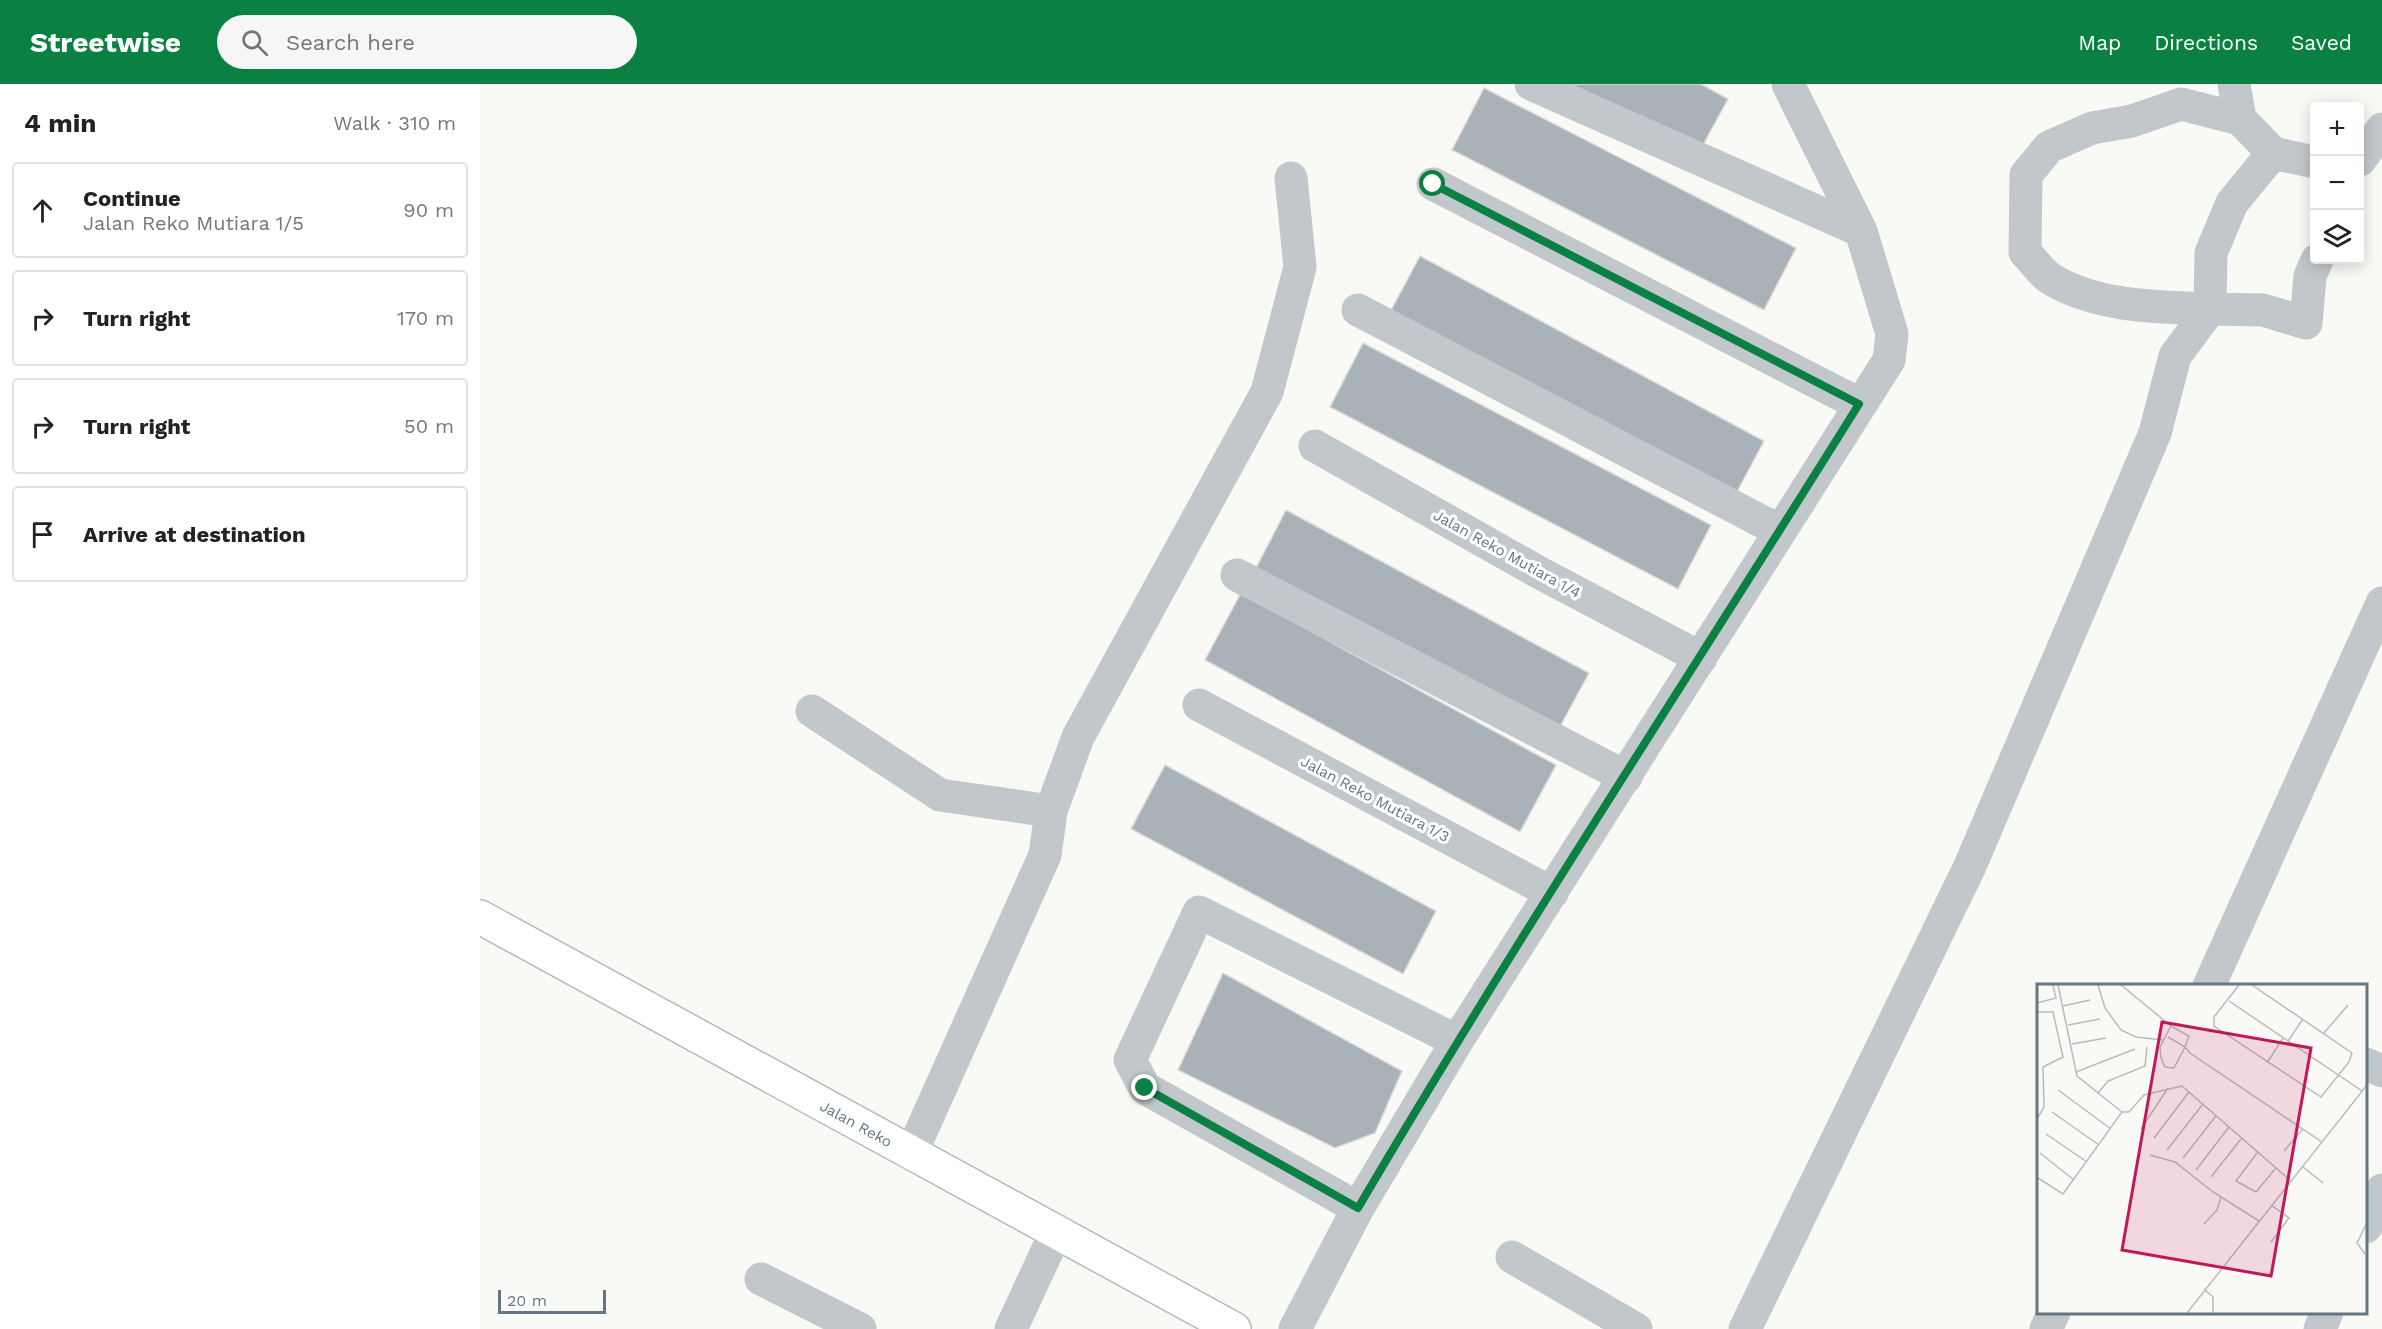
<!DOCTYPE html>
<meta charset="utf-8">
<style>
:root{--surface:#fff;--page:#f6f6f6;--text:#222;--muted:#767676;--line:#e0e0e0;--accent:#0b8043}
body{margin:0;font-family:"Work Sans",sans-serif;background:var(--page);color:var(--text)}
.controls{position:absolute;right:18px;top:18px;display:grid;overflow:hidden;border-radius:6px;box-shadow:0 3px 15px #0003}
.controls button{width:54px;height:54px;display:grid;place-items:center;padding:0;border:0;border-bottom:2px solid var(--line);background:var(--surface);color:var(--text);font:30px sans-serif}
.scale{position:absolute;left:18px;bottom:15px;width:108px;box-sizing:border-box;padding-left:6px;border:3px solid #637682;border-top:0;font-size:16px;line-height:21px;white-space:nowrap;color:#637682;-webkit-text-stroke:4px #fff;paint-order:stroke}
.stop{position:absolute;width:18px;height:18px;margin:-14px;border:4px solid #0b8043;border-radius:50%;background:#fff}
.stop.end{background:#0b8043;border-color:#fff;box-shadow:0 2px 6px #0008}
.list{margin:0;padding:0;list-style:none}
h2{display:flex;justify-content:space-between;align-items:center;height:78px;margin:0;padding:0 24px;font-size:26px}
h2 small{font-size:20px;font-weight:400;color:var(--muted)}
.list li{display:grid;grid-template-columns:39px 1fr auto;gap:18px;align-items:center;box-sizing:border-box;height:96px;margin:0 12px 12px;padding:0 12px;border:2px solid var(--line);border-radius:6px}
.list b{display:block;font-size:22px;white-space:nowrap}
.list p{margin:0;font-size:20px;white-space:nowrap;color:var(--muted)}
.list em{font-size:20px;font-style:normal;color:var(--muted)}
.icon{flex:none;width:33px;height:33px;fill:none;stroke:currentColor;stroke-width:2;stroke-linecap:round;stroke-linejoin:round}
.map{position:relative;flex:none;width:1902px;height:1245px;overflow:hidden}
header{display:flex;align-items:center;gap:36px;box-sizing:border-box;height:84px;padding:0 30px;background:var(--accent);color:#fff}
header strong{font-size:28px}
nav{display:flex;gap:33px;margin-inline-start:auto;font-size:21px}
.search{width:420px;height:54px;background:var(--page);display:flex;align-items:center;gap:15px;box-sizing:border-box;padding:0 21px;border-radius:33px;color:var(--muted);font-size:22px}
main{display:flex}
aside{flex:1;background:var(--surface)}
.map>svg:first-child{display:block}
</style>
<header>
<strong>Streetwise</strong>
<div class="search"><svg class="icon" aria-label="search" viewBox="0 0 24 24"><circle cx="10" cy="10" r="6"/><path d="M15 15l6 6"/></svg>Search here</div>
<nav><a>Map</a><a>Directions</a><a>Saved</a></nav>
</header>
<main>
<aside>
<h2>4 min<small>Walk · 310 m</small></h2>
<ul class="list">
<li><svg class="icon" aria-label="ahead" viewBox="0 0 24 24"><path d="M12 20V5M6 11l6-6 6 6"/></svg><div><b>Continue</b><p>Jalan Reko Mutiara 1/5</p></div><em>90 m</em></li>
<li><svg class="icon" aria-label="right" viewBox="0 0 24 24"><path d="M7 20v-9h11M14 6l5 5-5 5"/></svg><div><b>Turn right</b></div><em>170 m</em></li>
<li><svg class="icon" aria-label="right" viewBox="0 0 24 24"><path d="M7 20v-9h11M14 6l5 5-5 5"/></svg><div><b>Turn right</b></div><em>50 m</em></li>
<li><svg class="icon" aria-label="arrive" viewBox="0 0 24 24"><path d="M6 21V4h12l-3 4 3 4H6"/></svg><div><b>Arrive at destination</b></div></li>
</ul>
</aside>
<div class="map">
<svg width="1902" height="1245" viewBox="0 0 1902 1245">
<rect width="100%" height="100%" fill="#f9f9f6"/>
<path fill="#a9b2b8" stroke="#dbdbd9" stroke-width="1.5" d="M1091,0H1221L1248,15L1218,70Z
M1004,4L1316,164L1284,226L972,66Z
M940,172L1284,357L1252,417L908,232Z
M883,259L1231,441L1198,505L850,323Z
M806,426L1109,589L1076,650L774,488Z
M761,509L1076,681L1040,748L725,576Z
M685,681L956,827L923,890L651,745Z
M743,889L922,987L895,1049L855,1064L698,986Z"/>
<g fill="none" stroke-linecap="round" stroke-linejoin="round">
<defs>
<path id="major" d="M0,833L754,1245"/>
</defs>
<use href="#major" stroke="#b5bbbf" stroke-width="36"/>
<path stroke="#c2c7cb" stroke-width="33" d="M1051,0L1381,147
M1754,0L1760,35
M1793,69L1752,119L1731,169L1730,225C1677,223 1617,223 1571,195C1561,189 1553,176 1545,168L1546,91L1569,63L1612,44L1652,37L1701,20L1760,35L1793,69L1834,78
M1880,76L1902,45
M953,100L1379,320
M878,226L1300,447
M835,362L1060,489L1221,574
M757,491L1146,693
M719,621L1072,809
M332,627L460,711L571,727
M1729,902L1902,519
M1886,980L1902,987
M431,1070L565,771L571,727L598,653L787,308L820,183L811,94
M878,1124L665,1004L650,976L719,828L977,957
M1886,1143L1902,1106
M1032,1173L1156,1245
M281,1195L380,1245
M531,1245L577,1146
M815,1245L878,1124L977,957L1409,276L1412,250L1381,147L1308,0
M1265,1245L1490,782L1675,349L1695,272L1730,225L1783,226L1826,239L1830,192L1837,176
M1566,1245L1574,1228
M1840,1245L1847,1228"/>
<use href="#major" stroke="#fff" stroke-width="33"/>
</g>
<g fill="none" stroke-linecap="round" stroke-linejoin="round">
<path stroke="#0b8043" stroke-width="8" d="M665,1004L878,1124C1038,852 1212,588 1379,320L953,100"/>
</g>
<g text-anchor="middle" stroke-width="6" stroke-linejoin="round" paint-order="stroke">
<g font-size="15" fill="#637682" stroke="#fff">
<text transform="translate(1027 470) rotate(29)" y="5">Jalan Reko Mutiara 1/4</text>
<text transform="translate(895 715) rotate(28)" y="5">Jalan Reko Mutiara 1/3</text>
<text transform="translate(376 1040) rotate(29)" y="5">Jalan Reko</text>
</g>
</g>
<g transform="translate(1557 900)">
<rect width="330" height="330" fill="#f9f9f6"/>
<path fill="none" stroke="#b4bdc1" stroke-width="1.5" d="M21,1L40,92L85,128M61,1L68,24L84,46L99,53L126,56M84,1L134,42L123,63L124,74L128,83L137,84L148,63L131,53M202,1L177,33V42L284,113L312,78L315,69L215,1M192,17L325,107M0,19L19,14L16,1M26,22L53,16M0,28H16L26,73L6,83L7,123L0,135M31,41L63,35M134,42L152,52L148,63L153,69L285,158M287,49L311,21M251,57L266,35M35,60L69,54M230,79L246,54M39,88L98,65M21,106L74,145M61,109L71,97L108,82L110,63M15,128L62,161M104,145L131,104M9,150L50,178M117,154L152,108M130,166L166,120M247,167L266,145M3,169L37,196M220,169L199,197L219,208L238,185M113,171L138,178L176,208L222,237M146,174L179,132M266,183L286,199M159,186L192,143M174,193L204,155M1,194L26,210L85,128H92L107,111L145,102L254,197M167,240L180,226L184,213M234,258L252,234L234,221M328,270L320,259L330,239M167,305L176,313V329M150,329L330,101"/>
<path fill="#c2185b" fill-opacity="0.15" stroke="#c2185b" stroke-width="3" d="M125,38L274,64L234,292L85,266Z"/>
<rect width="330" height="330" fill="none" stroke="#637682" stroke-width="3"/>
</g>
</svg>
<div class="controls">
<button>+</button>
<button>−</button>
<button><svg class="icon" aria-label="layers" viewBox="0 0 24 24"><path d="M12 4l9 5-9 5-9-5zM3 14l9 5 9-5"/></svg></button>
</div>
<div class="scale">20 m</div>
<div class="stop" style="left:953px;top:100px"></div>
<div class="stop end" style="left:665px;top:1004px"></div>
</div>
</main>
